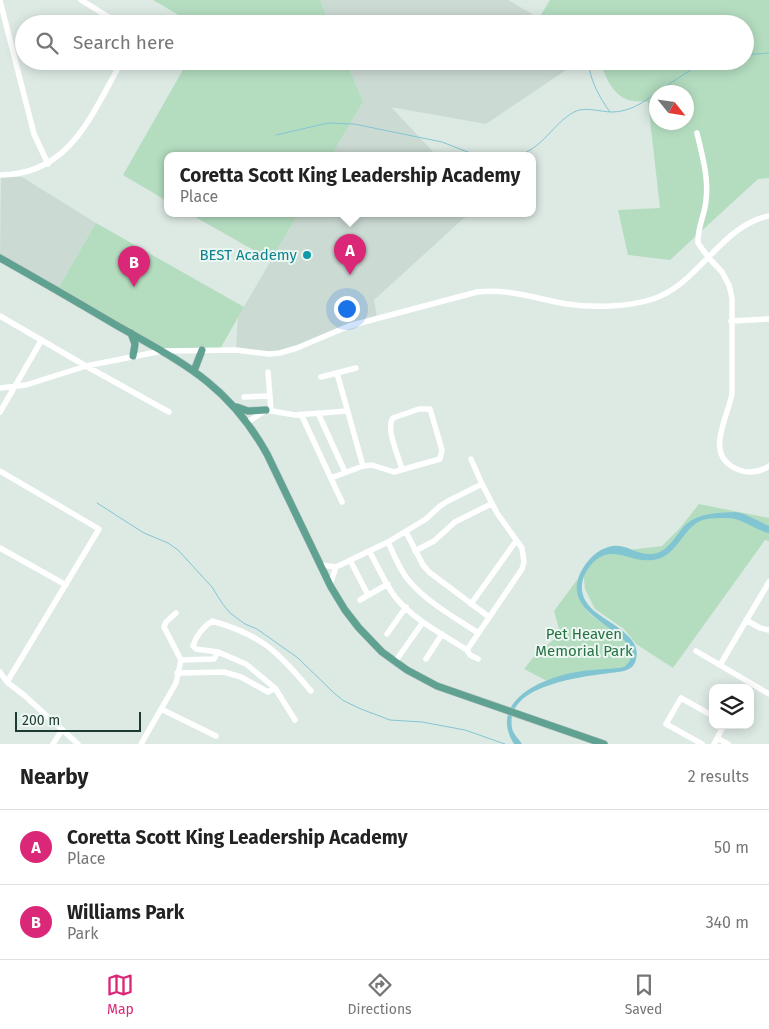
<!DOCTYPE html>
<style>
:root{--surface:#fff;--page:#f6f6f6;--text:#222;--muted:#767676;--line:#e0e0e0;--accent:#db2777}
body{margin:0;font-family:"Fira Sans",sans-serif;background:var(--page);color:var(--text)}
.controls{position:absolute;right:15px;bottom:15px;display:grid;overflow:hidden;border-radius:10px;box-shadow:0 2px 12px #0003}
.controls button{width:45px;height:45px;display:grid;place-items:center;padding:0;border:0;border-bottom:1px solid var(--line);background:var(--surface);color:var(--text);font:25px sans-serif}
.compass{position:absolute;left:649px;top:85px;width:45px;height:45px;border-radius:50%;background:var(--surface);box-shadow:0 2px 12px #0003;rotate:120deg}
.scale{position:absolute;left:15px;bottom:12px;width:126px;box-sizing:border-box;padding-left:5px;border:2px solid #1e3a33;border-top:0;font-size:14px;line-height:18px;white-space:nowrap;color:#1e3a33;-webkit-text-stroke:4px #edf7f2;paint-order:stroke}
.you{position:absolute;left:346px;top:308px;width:18px;height:18px;margin:-12px;border:4px solid #fff;border-radius:50%;background:#1a73e8;box-shadow:0 0 0 8px #1a73e833}
.badge{display:grid;place-items:center;width:32px;height:32px;border-radius:50%;background:var(--accent);color:#fff;font-size:16px;font-weight:700}
.pin{position:absolute;translate:-50% -41px;filter:drop-shadow(0 1px 2px #0008)}
.pin::after{content:'';position:absolute;top:26px;width:18px;height:15px;background:inherit;clip-path:polygon(0 0,100% 0,50% 100%)}
.popup{position:absolute;left:164px;top:152px;width:372px;height:65px;box-sizing:border-box;display:grid;place-content:center;border-radius:10px;background:var(--surface);filter:drop-shadow(0 1px 4px #0005);font-size:16px;white-space:nowrap;color:var(--muted)}
.popup b{font-size:19px;color:var(--text)}
.popup::after{content:'';position:absolute;left:50%;top:100%;margin-left:-10px;border:10px solid transparent;border-top-color:var(--surface)}
.list{margin:0;padding:0;list-style:none}
h2{display:flex;justify-content:space-between;align-items:center;height:65px;margin:0;padding:0 20px;font-size:21px}
h2 small{font-size:16px;font-weight:400;color:var(--muted)}
.list li{display:grid;grid-template-columns:32px 1fr auto;gap:15px;align-items:center;box-sizing:border-box;height:75px;padding:0 20px;border-top:1px solid var(--line)}
.list b{display:block;font-size:19px;white-space:nowrap}
.list p{margin:0;font-size:16px;white-space:nowrap;color:var(--muted)}
.list em{font-size:16px;font-style:normal;color:var(--muted)}
.icon{flex:none;width:28px;height:28px;fill:none;stroke:currentColor;stroke-width:2;stroke-linecap:round;stroke-linejoin:round}
.map{position:relative;flex:none;width:769px;height:744px;overflow:hidden}
.search{position:absolute;background:var(--surface);box-shadow:0 2px 12px #0003;left:15px;right:15px;top:15px;height:55px;display:flex;align-items:center;gap:12px;box-sizing:border-box;padding:0 18px;border-radius:28px;color:var(--muted);font-size:19px}
.sheet{height:215px;background:var(--surface)}
nav{display:flex;justify-content:space-around;align-items:center;box-sizing:border-box;height:70px;border-top:1px solid var(--line);background:var(--surface);font-size:14px;color:var(--muted)}
nav a{display:grid;justify-items:center;gap:2px}
nav .on{color:var(--accent)}
.map>svg:first-child{display:block}
</style>
<div class="map">
<svg width="769" height="744" viewBox="0 0 769 744">
<rect width="100%" height="100%" fill="#ddeae4"/>
<path fill="#cbdad3" d="M320,0H508L539,18L542,24H330Z
M346,61H562L566,70L486,124L391,107L437,156H331L363,102Z
M1,177H22L96,223L56,292L0,260Z
M298,214H478L464,218L374,300L377,318L280,353L236,350L238,317Z"/>
<path fill="#b4ddc0" fill-rule="evenodd" d="M153,0H320L330,24H194Z
M550,0H769V178L758,179L670,260L628,255L618,210L660,208L648,102C643,101 634,102 628,100C612,94 605,76 600,61H745V24H542L539,18ZM656,92H686V122H656Z
M188,61H346L363,102L331,156H168L167,201L123,175Z
M190,214H298L271,260Z
M96,223L244,307L220,349L163,350L56,292Z
M699,504L769,518V541L765,540L673,668L636,644L624,629L595,609L585,589L583,571L603,553L662,546L680,528Z
M577,580C577,587 584,607 589,613C601,626 650,644 624,667C598,671 572,671 547,681L524,669L536,654L557,637L559,629L554,611Z"/>
<path fill="#82c5d2" d="M736,512L744,514L769,526V533C759,531 751,525 741,521C733,517 716,518 707,519C686,522 680,550 661,558C633,569 610,536 588,569C583,576 580,586 583,595C584,599 587,604 591,608C603,621 643,635 636,659C635,666 630,669 624,671C594,676 504,681 512,728C513,734 519,739 522,744H514C490,706 532,683 563,675C583,669 604,670 624,667C633,659 633,653 627,643C603,619 558,605 585,565C591,556 602,547 613,546C628,544 640,558 657,553C668,549 674,539 681,530C695,512 716,513 736,512Z"/>
<g fill="none" stroke-linecap="round" stroke-linejoin="round">
<path stroke="#82c5d2" stroke-width="1" d="M745,55L769,53
M588,61C590,80 599,97 610,112
M657,92L692,69L719,61
M276,135L328,123L354,124L442,142L478,156
M517,156C545,147 551,125 574,112C585,106 600,112 612,112C629,112 643,103 656,93
M97,503L144,533L168,543L178,550L212,587L222,603L230,613L245,624L257,629L298,658L334,693L344,701L361,709L390,720L422,722L465,730L505,744"/>
<defs>
<path id="major" d="M0,258C39,280 77,302 116,325C183,363 228,384 267,454L331,587L345,610L359,628L382,652L407,670L437,686L604,744
M131,333L135,344L133,356
M194,371L202,350
M237,407L248,411L266,410"/>
</defs>
<use href="#major" stroke="#bcc4c2" stroke-width="8"/>
<path stroke="#fff" stroke-width="5.5" d="M81,0L120,24
M0,1L34,134L48,164
M697,133C702,155 709,178 706,200C705,215 697,228 698,243L708,257L722,272L729,285L732,298V394C727,420 703,456 739,470C750,474 760,472 769,466
M0,175C71,175 92,113 122,61
M0,316L86,366L169,412
M731,321L769,319
M268,372L271,410
M337,373L363,466
M321,377L356,368
M0,388L26,385L86,366L162,351L236,350L269,354L280,353L297,348L349,326L477,292C508,288 537,299 567,304C592,308 629,307 653,299C698,285 721,225 769,216
M244,397L270,396
M0,412L41,341
M318,413L345,472
M301,414L342,502
M248,422L266,410L295,415L347,411
M0,471L99,529L7,682
M331,478L363,466L372,465L394,472L440,459L442,450L430,409H419L393,418C385,428 399,457 402,469
M406,532L423,565L429,572L489,617
M388,542C394,555 400,571 410,582C427,602 457,619 478,633
M0,548L66,585
M369,551C378,566 385,584 396,598C414,620 444,635 467,650L470,655L478,659
M415,551L434,541L455,522L491,504
M350,560L368,595
M321,565L336,567L388,542L426,519L440,506L448,501L482,484L471,459
M330,585L336,567
M360,600L388,584
M471,604L516,541
M746,620L760,628L769,630
M387,634L406,607
M467,650L522,569L524,562L522,548L497,513L482,484
M696,651L769,694
M218,652L196,649L193,646C196,636 203,627 212,621C262,635 278,652 311,691
M426,659L442,634
M181,660L214,659L218,652L246,664L275,688L295,720
M395,662L423,622
M720,665L769,582
M0,672L7,682L25,696L78,744
M177,673L224,672L241,677L268,692L275,688
M161,709L216,736
M717,738L728,744
M53,744L62,730
M141,744L176,683L181,660L164,627L166,622L176,613
M702,744L666,724L681,698L713,716
M714,744L724,725"/>
<use href="#major" stroke="#5fa292" stroke-width="7"/>
</g>
<circle fill="#0f9aa8" stroke="#edf7f2" stroke-width="2" cx="307" cy="255" r="5"/>
<g text-anchor="middle" stroke-width="4" stroke-linejoin="round" paint-order="stroke">
<g font-size="15" fill="#0d838f" stroke="#edf7f2" text-anchor="end">
<text x="297" y="260">BEST Academy</text>
</g>
<g font-size="15" fill="#277245" stroke="#edf7f2">
<text x="584" y="639">Pet Heaven<tspan x="584" dy="17">Memorial Park</tspan></text>
</g>
</g>
</svg>
<div class="controls">
<button><svg class="icon" aria-label="layers" viewBox="0 0 24 24"><path d="M12 4l9 5-9 5-9-5zM3 14l9 5 9-5"/></svg></button>
</div>
<svg class="compass" viewBox="-18 -18 36 36"><path d="M0-13l5 13h-10z" fill="#e53935"/><path d="M0 13l5-13h-10z" fill="#767676"/></svg>
<div class="scale">200 m</div>
<div class="you"></div>
<div class="pin badge" style="left:350px;top:275px">A</div>
<div class="popup"><b>Coretta Scott King Leadership Academy</b>Place</div>
<div class="pin badge" style="left:134px;top:287px">B</div>
<div class="search"><svg class="icon" aria-label="search" viewBox="0 0 24 24"><circle cx="10" cy="10" r="6"/><path d="M15 15l6 6"/></svg>Search here</div>
</div>
<section class="sheet">
<h2>Nearby<small>2 results</small></h2>
<ul class="list">
<li><span class="badge">A</span><div><b>Coretta Scott King Leadership Academy</b><p>Place</p></div><em>50 m</em></li>
<li><span class="badge">B</span><div><b>Williams Park</b><p>Park</p></div><em>340 m</em></li>
</ul>
</section>
<nav>
<a class="on"><svg class="icon" aria-label="map" viewBox="0 0 24 24"><path d="M3 6l6-2 6 2 6-2v14l-6 2-6-2-6 2zM9 4v14M15 6v14"/></svg>Map</a>
<a><svg class="icon" aria-label="directions" viewBox="0 0 24 24"><path d="M12 3l9 9-9 9-9-9zM9 14v-3h6M13 9l2 2-2 2"/></svg>Directions</a>
<a><svg class="icon" aria-label="saved" viewBox="0 0 24 24"><path d="M7 4h10v16l-5-4-5 4z"/></svg>Saved</a>
</nav>
